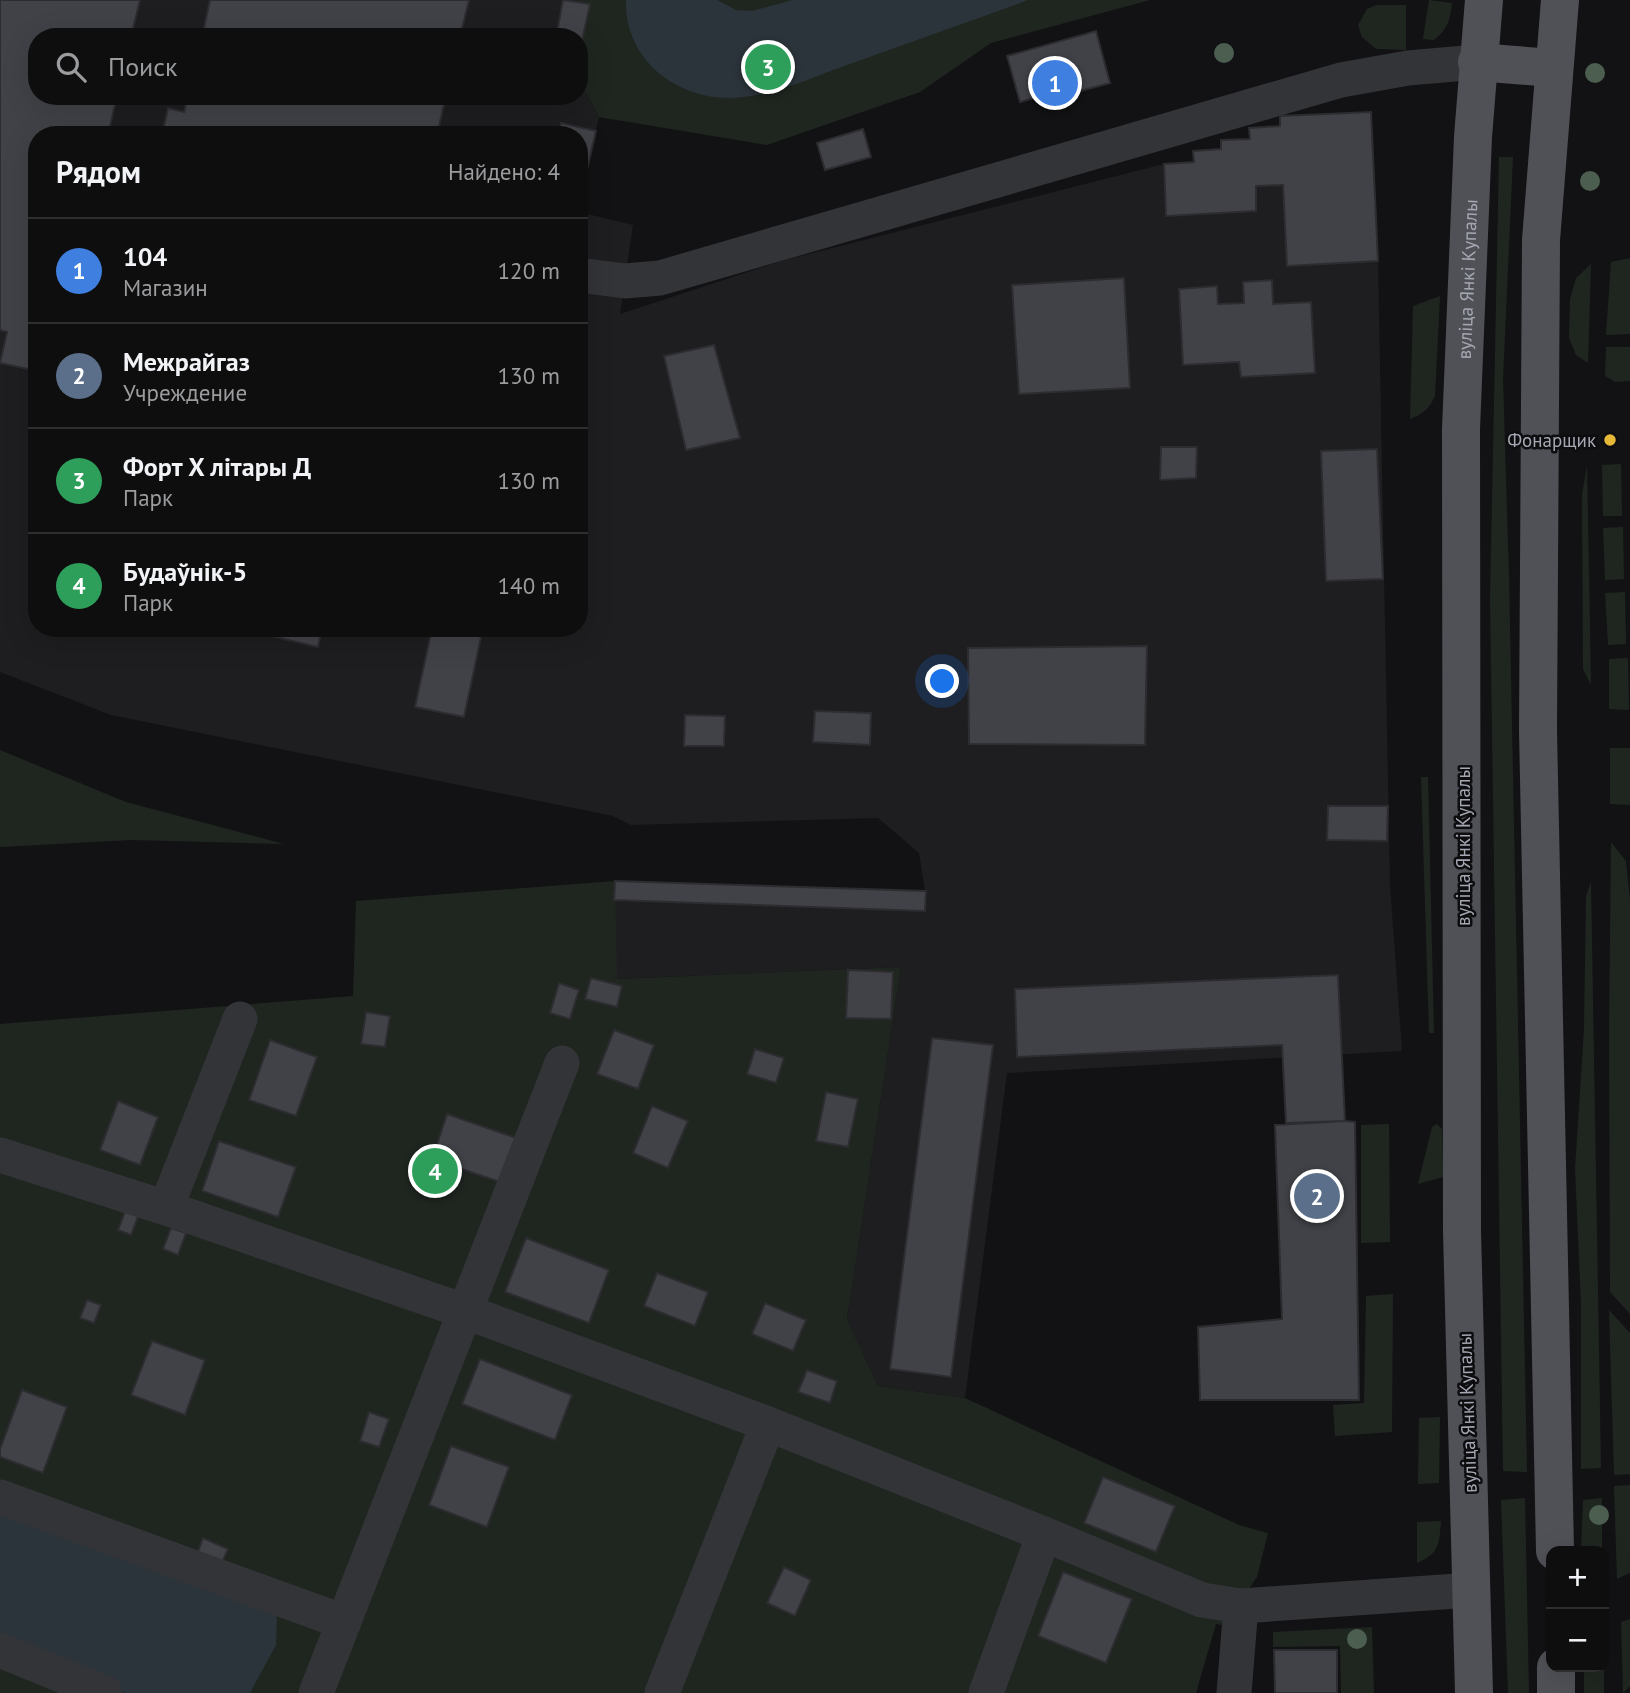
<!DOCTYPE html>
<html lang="ru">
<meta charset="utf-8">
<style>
:root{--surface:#0e0e0f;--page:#1c1c1d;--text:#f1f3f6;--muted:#9b9c9e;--line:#2e2e2f;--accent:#0b8043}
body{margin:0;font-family:"PT Sans",sans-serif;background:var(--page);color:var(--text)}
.controls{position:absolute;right:21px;bottom:21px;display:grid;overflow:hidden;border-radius:14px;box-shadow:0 7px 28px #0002}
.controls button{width:63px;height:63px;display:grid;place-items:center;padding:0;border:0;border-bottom:2px solid var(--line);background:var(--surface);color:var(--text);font:35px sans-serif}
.you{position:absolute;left:943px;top:682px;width:24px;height:24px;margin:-18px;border:5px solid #fff;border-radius:50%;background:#1a73e8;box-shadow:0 0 0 10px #1a73e833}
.badge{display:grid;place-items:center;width:46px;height:46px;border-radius:50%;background:var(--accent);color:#fff;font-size:23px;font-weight:700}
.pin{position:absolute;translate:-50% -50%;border:4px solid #fff;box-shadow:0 2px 7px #0006}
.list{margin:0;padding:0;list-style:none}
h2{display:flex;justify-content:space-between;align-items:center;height:91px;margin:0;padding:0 28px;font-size:30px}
h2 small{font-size:23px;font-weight:400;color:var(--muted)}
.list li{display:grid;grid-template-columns:46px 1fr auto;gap:21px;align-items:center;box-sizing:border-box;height:105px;padding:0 28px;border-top:2px solid var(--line)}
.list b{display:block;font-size:26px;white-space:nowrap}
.list p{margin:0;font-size:23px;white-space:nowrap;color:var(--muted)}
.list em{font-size:23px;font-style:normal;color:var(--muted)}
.icon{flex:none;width:38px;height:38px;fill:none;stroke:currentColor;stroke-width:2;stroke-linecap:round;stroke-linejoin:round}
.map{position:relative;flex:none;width:1630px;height:1693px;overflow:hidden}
.search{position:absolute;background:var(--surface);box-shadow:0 7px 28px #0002;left:28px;top:28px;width:560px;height:77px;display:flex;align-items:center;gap:18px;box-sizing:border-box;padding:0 24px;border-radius:28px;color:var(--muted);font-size:26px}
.panel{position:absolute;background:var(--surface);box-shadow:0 7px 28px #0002;left:28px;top:126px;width:560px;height:511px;border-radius:28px}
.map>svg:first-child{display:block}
</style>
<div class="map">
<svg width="1630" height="1693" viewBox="0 0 1630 1693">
<rect width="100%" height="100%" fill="#121214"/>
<path fill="#1e1e21" d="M0,0H575L590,4L579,55V37H37V96H579V79L599,117L579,204V135H37V628H579V212L633,225L620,314L785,260L1164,164L1194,162L1193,151L1221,149V140L1249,139V128L1280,126V116L1371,112L1378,261L1390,885L1402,1051L1007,1073L965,1398L878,1386L847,1319L901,967L616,979L614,900L615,881L925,891L919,853L878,818L631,825L613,816L111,715L0,672Z"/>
<path fill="#1f2620" d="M575,0H1150L991,43L920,92L767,145L599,117L579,79V55L589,4Z
M1429,0L1452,3C1450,20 1448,29 1434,40L1423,39Z
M1376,5H1406V50L1376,49L1362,37L1358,25L1367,9Z
M1499,157H1513L1503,379L1509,576L1527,1472L1503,1471L1490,598Z
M1630,258V334L1606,335L1611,262Z
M1591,264L1588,363L1576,355L1569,338L1570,299L1576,278Z
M1440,296L1435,396C1429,409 1423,414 1410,419L1413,306Z
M1606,347H1630V381L1615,382L1605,376Z
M1621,464L1622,516H1603L1602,465Z
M1587,465L1591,685L1583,669L1582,495Z
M1623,527L1624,579L1605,580L1603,528Z
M1625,592L1626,644L1608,645L1605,593Z
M1628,658L1629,710L1609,709V659Z
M1610,748H1630V805L1610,804Z
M0,750L126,802L284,844L132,840L0,847Z
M1421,777H1428L1434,1033H1429Z
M1611,842L1626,861L1630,900V1314L1610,1292L1609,1032Z
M615,881L617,979L901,967L847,1319L878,1386L965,1398L1239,1525L1268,1533L1257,1577L1248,1590L1232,1627L1216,1624L1196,1693H0V1024L353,996L356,901Z
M1591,882L1601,1468L1581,1469V1304L1575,1169L1584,1029L1586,896Z
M1389,1124L1390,1242L1361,1243V1125Z
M1437,1124L1442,1129L1443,1177L1418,1184L1432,1127Z
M1393,1294L1392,1432L1335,1436L1333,1405L1364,1403L1366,1296Z
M1609,1310L1630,1333V1474L1614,1475Z
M1440,1417L1439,1483L1418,1484L1419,1418Z
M1630,1485V1573L1617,1579L1614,1486Z
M1525,1498L1529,1693H1508L1501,1500Z
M1602,1498V1551H1581L1583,1500Z
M1441,1521C1439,1544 1440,1553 1417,1563V1522Z
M1630,1619V1686L1623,1693L1621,1622Z
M1372,1627L1374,1693H1341L1340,1646L1273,1647V1632Z
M1604,1648V1693H1584V1667H1604Z"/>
<path fill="#2c343b" d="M626,0H717L736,10L752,11L793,0H1028C968,22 907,43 847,65C810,78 769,98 729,98C674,98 624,58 626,0Z
M0,1512L277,1611L276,1645L250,1693H125L0,1643Z"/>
<path fill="#414247" stroke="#2d2c30" stroke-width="2" d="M0,0H140L131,37H37V96H117L108,135H37V371L0,363L7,332L0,330Z
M210,0H469L460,37H202Z
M563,0L590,4L579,55V37H556Z
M1096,31L1110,83L1047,100L1045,95L1020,102L1007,56Z
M188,96H446L437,135H162L168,108L184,112Z
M1371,112L1378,261L1287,266L1283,185L1256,186V211L1166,216L1164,164L1194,162L1193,151L1221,149V140L1250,139L1249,128L1280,126V116Z
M561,123L596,131L579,204V135H559Z
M863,129L871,157L825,170L817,143Z
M1124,278L1130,388L1019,394L1012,285Z
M1272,280L1273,304L1311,302L1315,373L1241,377L1239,362L1183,365L1179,289L1217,286L1218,304L1244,303L1243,282Z
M714,345L740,438L686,450L664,356Z
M1161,447H1197L1196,478L1160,480Z
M1377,449L1383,579L1326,581L1321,451Z
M237,628H322L318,647Z
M432,628H483L464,717L415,707Z
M1147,646L1145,745L969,744L968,648Z
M815,711L871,713L870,745L813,742Z
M685,715L725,716L724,746H684Z
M1328,806H1388L1387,841L1327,840Z
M615,881L926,891L925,911L614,900Z
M848,970L893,972L891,1019L846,1018Z
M1338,975L1345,1121L1286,1123L1282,1045L1017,1057L1015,989Z
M591,978L622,986L617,1007L585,999Z
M559,983L579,990L570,1019L550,1013Z
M366,1012L390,1016L385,1047L361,1044Z
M614,1030L654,1045L638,1089L597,1074Z
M932,1038L993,1045L951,1377L890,1369Z
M270,1040L317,1057L296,1116L249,1100Z
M755,1049L784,1058L776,1083L747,1074Z
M826,1092L858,1099L848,1147L816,1141Z
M118,1101L158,1117L140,1165L100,1150Z
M652,1106L688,1121L668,1168L633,1153Z
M447,1114L516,1138L500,1182L432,1159Z
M1345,1121L1355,1122L1359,1400H1200L1198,1327L1282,1319L1275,1125Z
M219,1141L296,1167L278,1217L202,1191Z
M126,1209L139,1214L131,1235L118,1230Z
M171,1228L186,1233L178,1255L163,1249Z
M526,1238L609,1270L589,1323L505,1292Z
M657,1273L708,1292L695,1326L644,1306Z
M87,1300L101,1305L94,1323L80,1318Z
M765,1303L806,1320L793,1351L752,1334Z
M152,1341L205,1360L185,1415L131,1395Z
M480,1359L572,1395L555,1440L462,1404Z
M807,1370L837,1381L830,1403L798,1392Z
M22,1390L67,1407L43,1473L0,1457V1449Z
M369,1412L389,1419L379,1447L360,1441Z
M451,1446L509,1467L487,1527L429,1505Z
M1103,1477L1175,1506L1156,1552L1084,1523Z
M203,1538L228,1549L220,1567L196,1557Z
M784,1567L811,1580L795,1616L767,1603Z
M1063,1572L1132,1599L1106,1663L1038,1636Z
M1274,1650H1337V1693H1275Z"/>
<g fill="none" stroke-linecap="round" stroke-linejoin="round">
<path stroke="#333438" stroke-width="35" d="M579,275L625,281L660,278L1341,80L1408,68L1477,62
M0,1155L166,1208L464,1311L768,1424L1044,1534L1202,1600L1241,1606L1471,1590
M166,1208L240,1019
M0,1497L344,1622
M0,1650L105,1693
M316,1693L562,1063
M662,1693L768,1424
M986,1693L1044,1534
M1234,1693L1241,1606"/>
<g stroke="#505157" stroke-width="38">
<path d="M1477,62L1553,68"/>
<path d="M1555,1551L1538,730L1541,240L1560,0"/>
<path d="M1556,1667V1693"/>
<path id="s1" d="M1474,1693L1462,1231L1461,429L1473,137L1484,0"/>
</g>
</g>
<g fill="#4c5e50">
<circle cx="1224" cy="53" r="10"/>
<circle cx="1595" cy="73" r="10"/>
<circle cx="1590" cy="181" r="10"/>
<circle cx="1599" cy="1515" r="10"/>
<circle cx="1357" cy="1639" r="10"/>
</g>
<circle fill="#e6b838" stroke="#0d0d0f" stroke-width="2.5" cx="1610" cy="440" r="7"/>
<g text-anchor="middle" stroke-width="5" stroke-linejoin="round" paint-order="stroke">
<g font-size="19" fill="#a5a8b3" stroke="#0d0d0f">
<text dy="7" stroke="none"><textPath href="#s1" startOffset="1414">вуліца Янкі Купалы</textPath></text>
<text transform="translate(1463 846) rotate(-90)" y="7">вуліца Янкі Купалы</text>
<text transform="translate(1467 1413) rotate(-92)" y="7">вуліца Янкі Купалы</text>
</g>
<g font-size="19" fill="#a5a8b3" stroke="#0d0d0f" text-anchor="end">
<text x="1596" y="447">Фонарщик</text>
</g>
</g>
</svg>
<div class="controls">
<button>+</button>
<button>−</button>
</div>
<div class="you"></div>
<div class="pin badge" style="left:1055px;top:83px;background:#3f7fe0">1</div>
<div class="pin badge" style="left:1317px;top:1196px;background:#5c6f8a">2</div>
<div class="pin badge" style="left:768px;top:67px;background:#2e9e5b">3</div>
<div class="pin badge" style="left:435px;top:1171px;background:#2e9e5b">4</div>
<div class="search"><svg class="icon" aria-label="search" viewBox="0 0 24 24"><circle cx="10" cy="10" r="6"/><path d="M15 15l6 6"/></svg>Поиск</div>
<section class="panel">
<h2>Рядом<small>Найдено: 4</small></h2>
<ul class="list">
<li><span class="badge" style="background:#3f7fe0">1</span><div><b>104</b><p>Магазин</p></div><em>120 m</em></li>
<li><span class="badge" style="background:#5c6f8a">2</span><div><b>Межрайгаз</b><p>Учреждение</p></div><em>130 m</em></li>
<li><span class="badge" style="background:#2e9e5b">3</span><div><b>Форт X літары Д</b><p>Парк</p></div><em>130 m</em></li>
<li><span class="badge" style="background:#2e9e5b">4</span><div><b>Будаўнік-5</b><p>Парк</p></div><em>140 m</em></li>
</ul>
</section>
</div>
